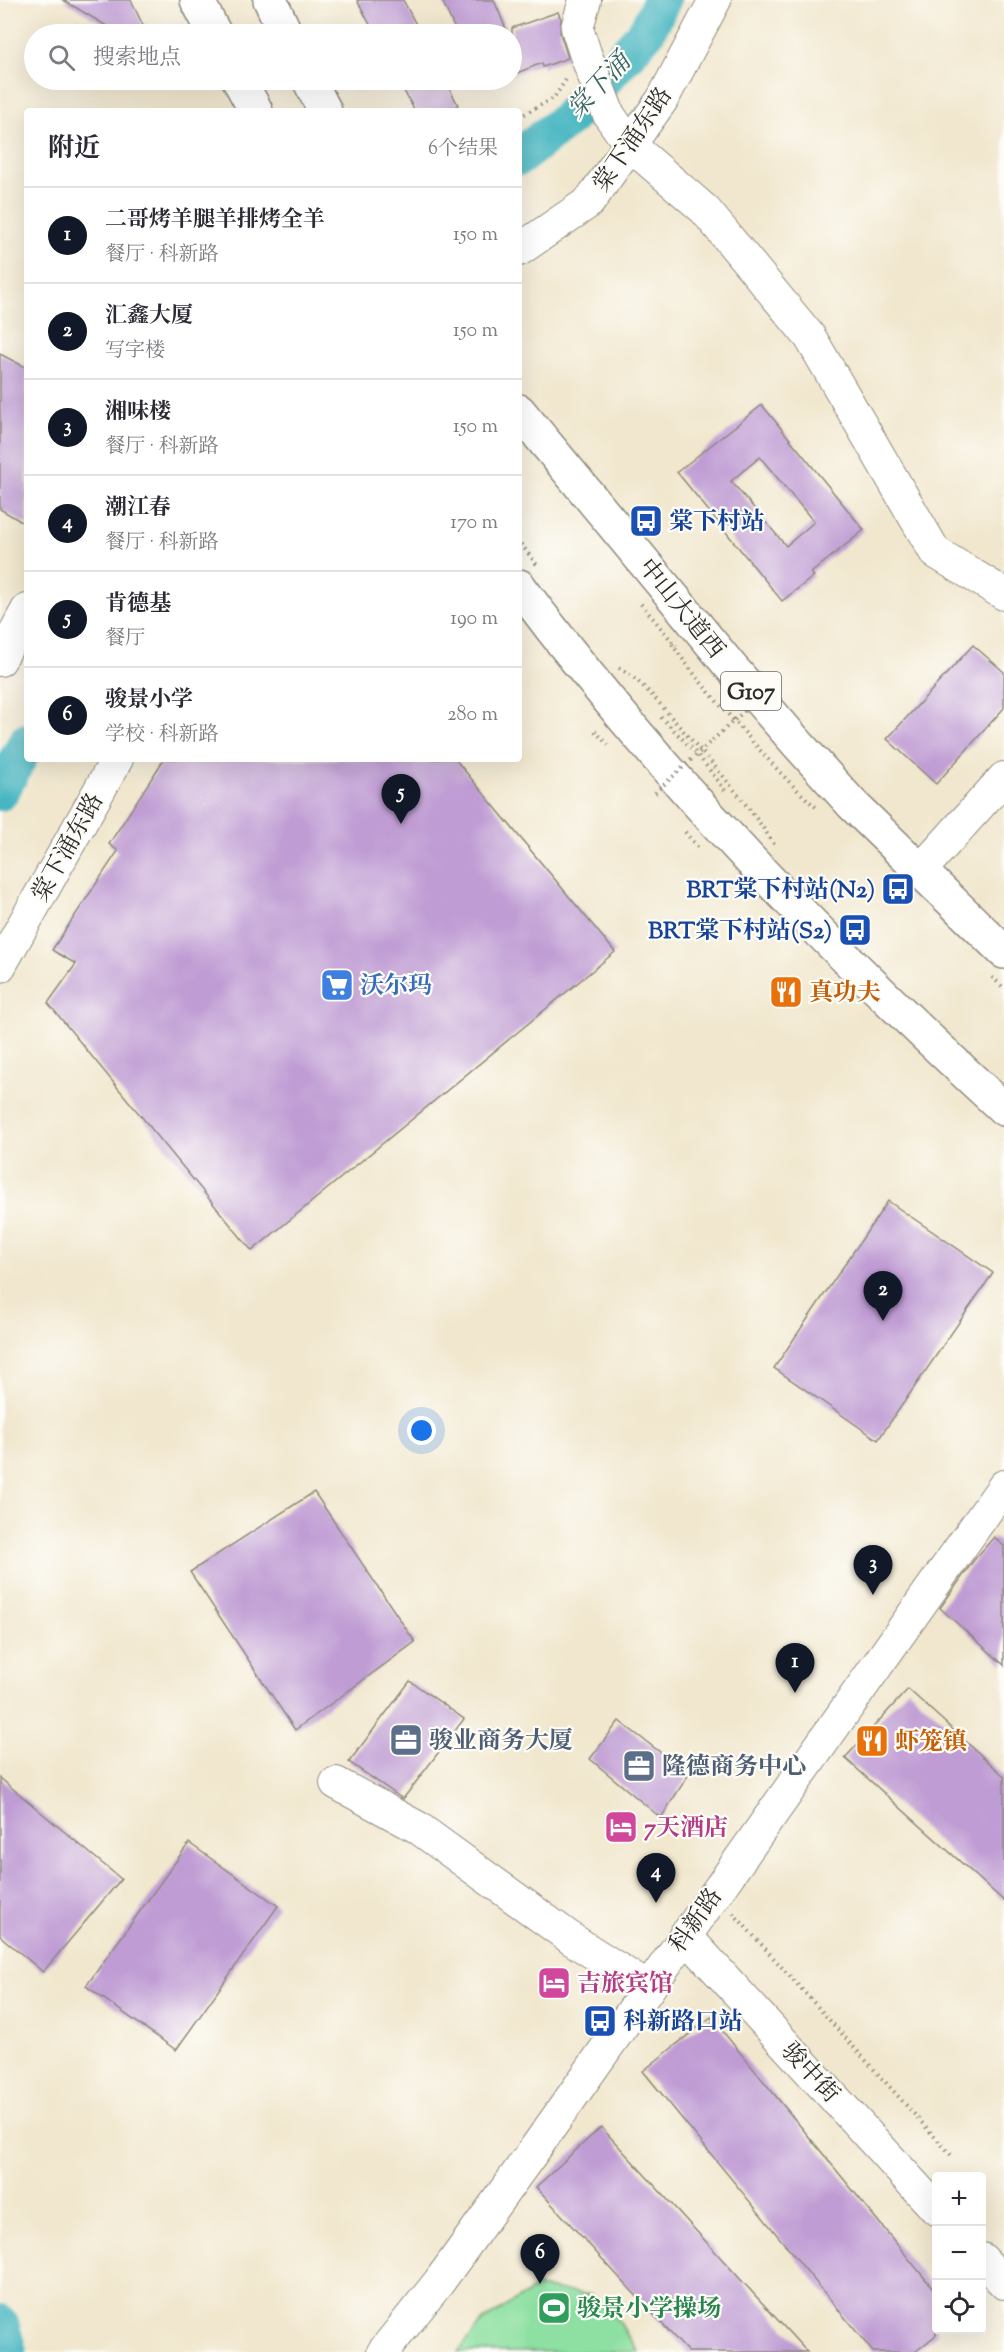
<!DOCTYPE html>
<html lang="zh">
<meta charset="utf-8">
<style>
:root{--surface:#fff;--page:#f7f7f7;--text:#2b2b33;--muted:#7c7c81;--line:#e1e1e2;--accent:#111827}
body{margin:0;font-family:"Sorts Mill Goudy","Noto Serif SC",serif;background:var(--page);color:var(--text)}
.controls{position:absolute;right:18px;bottom:18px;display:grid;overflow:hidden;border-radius:6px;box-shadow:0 6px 24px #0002}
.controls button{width:54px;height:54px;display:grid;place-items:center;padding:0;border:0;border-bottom:2px solid var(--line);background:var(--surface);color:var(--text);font:30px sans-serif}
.you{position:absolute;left:422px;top:1431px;width:21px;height:21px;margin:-15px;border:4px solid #fff;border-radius:50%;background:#1a73e8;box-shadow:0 0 0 9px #1a73e833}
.badge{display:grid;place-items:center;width:39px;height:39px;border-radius:50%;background:var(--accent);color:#fff;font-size:20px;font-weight:700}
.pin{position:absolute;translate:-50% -50px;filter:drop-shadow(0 2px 3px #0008)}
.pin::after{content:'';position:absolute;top:32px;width:21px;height:18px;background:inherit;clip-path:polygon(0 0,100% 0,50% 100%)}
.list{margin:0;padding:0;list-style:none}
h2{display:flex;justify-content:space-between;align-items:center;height:78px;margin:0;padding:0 24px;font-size:26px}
h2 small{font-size:20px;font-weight:400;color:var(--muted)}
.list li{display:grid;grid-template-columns:39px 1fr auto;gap:18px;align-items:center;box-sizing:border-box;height:96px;padding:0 24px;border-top:2px solid var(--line)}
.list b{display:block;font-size:22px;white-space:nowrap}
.list p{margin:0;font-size:20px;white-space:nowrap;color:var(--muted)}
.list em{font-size:20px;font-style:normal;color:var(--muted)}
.icon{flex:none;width:33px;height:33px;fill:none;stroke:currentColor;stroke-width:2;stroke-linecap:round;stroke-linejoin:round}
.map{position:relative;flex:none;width:1004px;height:2352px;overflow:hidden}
.search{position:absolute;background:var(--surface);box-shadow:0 6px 24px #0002;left:24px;top:24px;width:498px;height:66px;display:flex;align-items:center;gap:15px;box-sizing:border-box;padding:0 21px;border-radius:33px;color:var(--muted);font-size:22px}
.panel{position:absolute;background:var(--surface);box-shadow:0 6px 24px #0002;left:24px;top:108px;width:498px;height:654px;border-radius:6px}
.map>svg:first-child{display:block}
</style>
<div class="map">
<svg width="1004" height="2352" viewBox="0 0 1004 2352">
<rect width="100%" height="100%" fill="#fdfcf7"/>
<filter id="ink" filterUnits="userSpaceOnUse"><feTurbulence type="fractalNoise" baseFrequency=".0167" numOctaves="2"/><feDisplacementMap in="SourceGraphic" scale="12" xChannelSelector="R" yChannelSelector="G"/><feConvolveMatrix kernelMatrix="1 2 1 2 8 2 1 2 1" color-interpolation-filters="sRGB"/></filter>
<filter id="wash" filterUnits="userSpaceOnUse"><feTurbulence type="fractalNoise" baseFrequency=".008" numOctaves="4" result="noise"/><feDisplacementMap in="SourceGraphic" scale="24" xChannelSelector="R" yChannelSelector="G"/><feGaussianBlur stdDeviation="1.35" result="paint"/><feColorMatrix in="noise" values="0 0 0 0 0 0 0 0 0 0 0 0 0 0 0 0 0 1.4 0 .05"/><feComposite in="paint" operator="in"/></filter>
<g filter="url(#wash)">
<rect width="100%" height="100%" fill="#f1e7ce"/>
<path fill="#8de0a1" stroke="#5c8666" stroke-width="1.5" d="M536,2287L592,2295L620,2323L638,2352H458L483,2321Z"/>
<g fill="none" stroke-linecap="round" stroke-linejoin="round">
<path stroke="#47b6c1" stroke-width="38" d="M519,157L569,118L647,31L662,0
M0,792L27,742
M0,2324L8,2352"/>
</g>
<g id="blocks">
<path fill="#bf9cd4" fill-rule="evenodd" d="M63,0H131L147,34H120Z
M357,0H403L421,34H375Z
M442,0H494L508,34H457Z
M558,12L561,19L560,33L568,58L543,67L542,63L512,75V28Z
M398,80H445L458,105L447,111H415Z
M0,354L27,368V525L0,509Z
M762,405L864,530L811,573L814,576L782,601L677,472ZM760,457L814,522L786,546L731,481Z
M973,645L1004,672V708L936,784L887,739Z
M164,759H455L615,952L252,1251L48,1003L76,964L52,950L118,851L109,844Z
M888,1201L993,1273L878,1440L774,1368Z
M314,1492L415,1642L295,1730L190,1572Z
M994,1537L1004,1546V1665L940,1608L974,1560Z
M410,1681L464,1719L403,1799L349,1762Z
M908,1689L1004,1776V1901L845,1758Z
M619,1721L689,1774L661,1818L590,1759Z
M0,1778L121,1879L43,1972L0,1936Z
M189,1843L278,1906L176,2050L86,1986Z
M711,2017L936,2292V2335L915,2352H873L643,2071Z
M601,2127L807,2352H688L536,2187Z"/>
</g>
</g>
<g filter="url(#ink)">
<use href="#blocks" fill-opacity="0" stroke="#8e897c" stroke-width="1.5"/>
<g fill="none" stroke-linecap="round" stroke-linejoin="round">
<defs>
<path id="minor" d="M585,0L577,28L585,53L609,115L630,145L705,210L810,337L935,552L1004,594
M519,250L589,202L662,100L715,0
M0,660L27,610
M920,871L1004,778
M0,966L117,759
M336,1783L417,1827L573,1940L648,1988
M685,1935L936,2209
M982,2259L1004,2283
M383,2352L439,2282L537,2146L1004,1486"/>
<path id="highway" d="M197,0L215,34
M270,0L286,34
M239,80L256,111
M309,80L325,111
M519,411L730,666L796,742L852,804L1004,952
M519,586C662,778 829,948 1004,1109"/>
</defs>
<use href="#minor" stroke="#8e897c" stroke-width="34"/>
<use href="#highway" stroke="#8e897c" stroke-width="36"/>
<path stroke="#8e897c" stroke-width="4" stroke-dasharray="1.5 4.5" stroke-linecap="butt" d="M519,117L554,98L567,78
M521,544L537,565
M641,604L676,646
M672,644C692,673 715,700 739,726C764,755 789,784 818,809
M619,668C643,682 660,704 678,725C712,763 746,801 774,844
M661,717L697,754L725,790
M595,731L611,748
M685,832L697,847
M992,977L1004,988
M733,1913L951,2155"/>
<use href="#minor" stroke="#fff" stroke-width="32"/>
<use href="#highway" stroke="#fff" stroke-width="33"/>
<path stroke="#8e897c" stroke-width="4" stroke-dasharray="1.5 4.5" stroke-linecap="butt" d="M655,793L776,682"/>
</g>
</g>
<defs>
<symbol id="bus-square" viewBox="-11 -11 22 22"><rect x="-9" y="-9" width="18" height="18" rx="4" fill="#1a4fb4" stroke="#fdfcf7"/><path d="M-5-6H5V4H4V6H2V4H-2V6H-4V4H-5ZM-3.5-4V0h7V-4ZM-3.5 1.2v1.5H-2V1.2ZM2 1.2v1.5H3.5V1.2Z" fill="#fff"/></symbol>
<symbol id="supermarket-square" viewBox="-11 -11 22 22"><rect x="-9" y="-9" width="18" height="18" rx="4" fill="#3f7fe0" stroke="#fdfcf7"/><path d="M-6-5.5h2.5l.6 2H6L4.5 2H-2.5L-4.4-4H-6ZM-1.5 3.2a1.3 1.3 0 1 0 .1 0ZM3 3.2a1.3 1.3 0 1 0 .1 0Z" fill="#fff"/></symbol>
<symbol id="restaurant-square" viewBox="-11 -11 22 22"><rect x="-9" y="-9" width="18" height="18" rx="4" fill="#e8710a" stroke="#fdfcf7"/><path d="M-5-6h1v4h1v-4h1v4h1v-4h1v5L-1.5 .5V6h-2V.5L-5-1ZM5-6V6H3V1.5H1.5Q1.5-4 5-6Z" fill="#fff"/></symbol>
<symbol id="office-square" viewBox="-11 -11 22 22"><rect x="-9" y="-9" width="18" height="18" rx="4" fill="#5c6f8a" stroke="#fdfcf7"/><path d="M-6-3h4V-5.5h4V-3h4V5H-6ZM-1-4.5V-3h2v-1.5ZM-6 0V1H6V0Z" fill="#fff"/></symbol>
<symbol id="hotel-square" viewBox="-11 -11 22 22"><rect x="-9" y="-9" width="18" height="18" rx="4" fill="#d1479c" stroke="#fdfcf7"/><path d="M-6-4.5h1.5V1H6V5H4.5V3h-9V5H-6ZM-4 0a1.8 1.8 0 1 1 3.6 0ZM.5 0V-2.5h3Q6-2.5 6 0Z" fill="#fff"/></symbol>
<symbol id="stadium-square" viewBox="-11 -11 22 22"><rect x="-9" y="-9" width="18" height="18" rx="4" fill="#2e9e5b" stroke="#fdfcf7"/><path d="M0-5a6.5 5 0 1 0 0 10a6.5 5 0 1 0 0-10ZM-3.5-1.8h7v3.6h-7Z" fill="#fff"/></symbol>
</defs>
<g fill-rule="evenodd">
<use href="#bus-square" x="627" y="502" width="38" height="38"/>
<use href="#bus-square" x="879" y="870" width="38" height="38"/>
<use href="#bus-square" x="836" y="911" width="38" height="38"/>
<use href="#supermarket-square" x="318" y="966" width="38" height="38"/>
<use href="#restaurant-square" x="767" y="973" width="38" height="38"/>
<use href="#office-square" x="387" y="1721" width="38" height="38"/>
<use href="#restaurant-square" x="853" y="1722" width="38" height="38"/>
<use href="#office-square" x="620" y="1747" width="38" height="38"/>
<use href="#hotel-square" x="602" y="1808" width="38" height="38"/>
<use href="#hotel-square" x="535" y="1964" width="38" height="38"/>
<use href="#bus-square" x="581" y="2002" width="38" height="38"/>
<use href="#stadium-square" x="535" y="2289" width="38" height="38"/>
</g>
<g text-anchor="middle" stroke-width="4.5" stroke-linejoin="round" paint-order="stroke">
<rect fill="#fdfcf7" stroke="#6a6a68" stroke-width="1.5" x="721" y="672" width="60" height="38" rx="4.5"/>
<g font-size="22" font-weight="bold" fill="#2b2b2b">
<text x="751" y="699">G107</text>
</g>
<g font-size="24" fill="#2b2b2b" stroke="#fdfcf7">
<text transform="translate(632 139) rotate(-56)" y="8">棠下涌东路</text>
<text transform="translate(682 608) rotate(51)" y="8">中山大道西</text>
<text transform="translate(67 847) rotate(-61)" y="8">棠下涌东路</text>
<text transform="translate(695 1920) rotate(-55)" y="8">科新路</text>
<text transform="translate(811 2072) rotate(47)" y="8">骏中街</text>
</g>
<g font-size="24" font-weight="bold" fill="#164399" stroke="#fdfcf7" text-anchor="start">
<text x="669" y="529">棠下村站</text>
<text x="875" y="897" text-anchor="end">BRT棠下村站(N2)</text>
<text x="832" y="938" text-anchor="end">BRT棠下村站(S2)</text>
<text x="623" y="2029">科新路口站</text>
</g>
<g font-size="24" font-weight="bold" fill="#366cbe" stroke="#fdfcf7" text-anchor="start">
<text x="360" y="993">沃尔玛</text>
</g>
<g font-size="24" font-weight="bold" fill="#c56008" stroke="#fdfcf7" text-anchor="start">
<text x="809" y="1000">真功夫</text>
<text x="895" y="1749">虾笼镇</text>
</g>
<g font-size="24" font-weight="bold" fill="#4e5e75" stroke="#fdfcf7" text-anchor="start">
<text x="429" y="1748">骏业商务大厦</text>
<text x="662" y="1774">隆德商务中心</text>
</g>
<g font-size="24" font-weight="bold" fill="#b23c85" stroke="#fdfcf7" text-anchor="start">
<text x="644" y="1835">7天酒店</text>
<text x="577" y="1991">吉旅宾馆</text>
</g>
<g font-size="24" font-weight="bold" fill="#27864d" stroke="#fdfcf7" text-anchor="start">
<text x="577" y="2316">骏景小学操场</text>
</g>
<g font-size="26" font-style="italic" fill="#366367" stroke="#fdfcf7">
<text transform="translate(598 85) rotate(-47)" y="9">棠下涌</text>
</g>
</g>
</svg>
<div class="controls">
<button>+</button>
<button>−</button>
<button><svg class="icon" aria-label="locate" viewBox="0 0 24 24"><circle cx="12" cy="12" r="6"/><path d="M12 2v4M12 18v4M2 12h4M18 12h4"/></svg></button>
</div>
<div class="you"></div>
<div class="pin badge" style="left:795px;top:1693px">1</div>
<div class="pin badge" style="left:883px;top:1321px">2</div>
<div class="pin badge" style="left:873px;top:1595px">3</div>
<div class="pin badge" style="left:656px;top:1903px">4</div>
<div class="pin badge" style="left:401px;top:824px">5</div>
<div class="pin badge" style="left:540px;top:2284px">6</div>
<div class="search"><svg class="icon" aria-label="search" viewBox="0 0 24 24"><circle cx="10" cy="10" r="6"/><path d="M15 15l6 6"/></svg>搜索地点</div>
<section class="panel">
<h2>附近<small>6个结果</small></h2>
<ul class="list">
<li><span class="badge">1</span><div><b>二哥烤羊腿羊排烤全羊</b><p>餐厅 · 科新路</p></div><em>150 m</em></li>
<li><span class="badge">2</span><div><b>汇鑫大厦</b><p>写字楼</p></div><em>150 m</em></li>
<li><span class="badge">3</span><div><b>湘味楼</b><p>餐厅 · 科新路</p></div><em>150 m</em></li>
<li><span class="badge">4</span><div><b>潮江春</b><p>餐厅 · 科新路</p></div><em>170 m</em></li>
<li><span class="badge">5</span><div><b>肯德基</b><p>餐厅</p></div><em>190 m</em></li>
<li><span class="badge">6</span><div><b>骏景小学</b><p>学校 · 科新路</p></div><em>280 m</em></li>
</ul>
</section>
</div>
